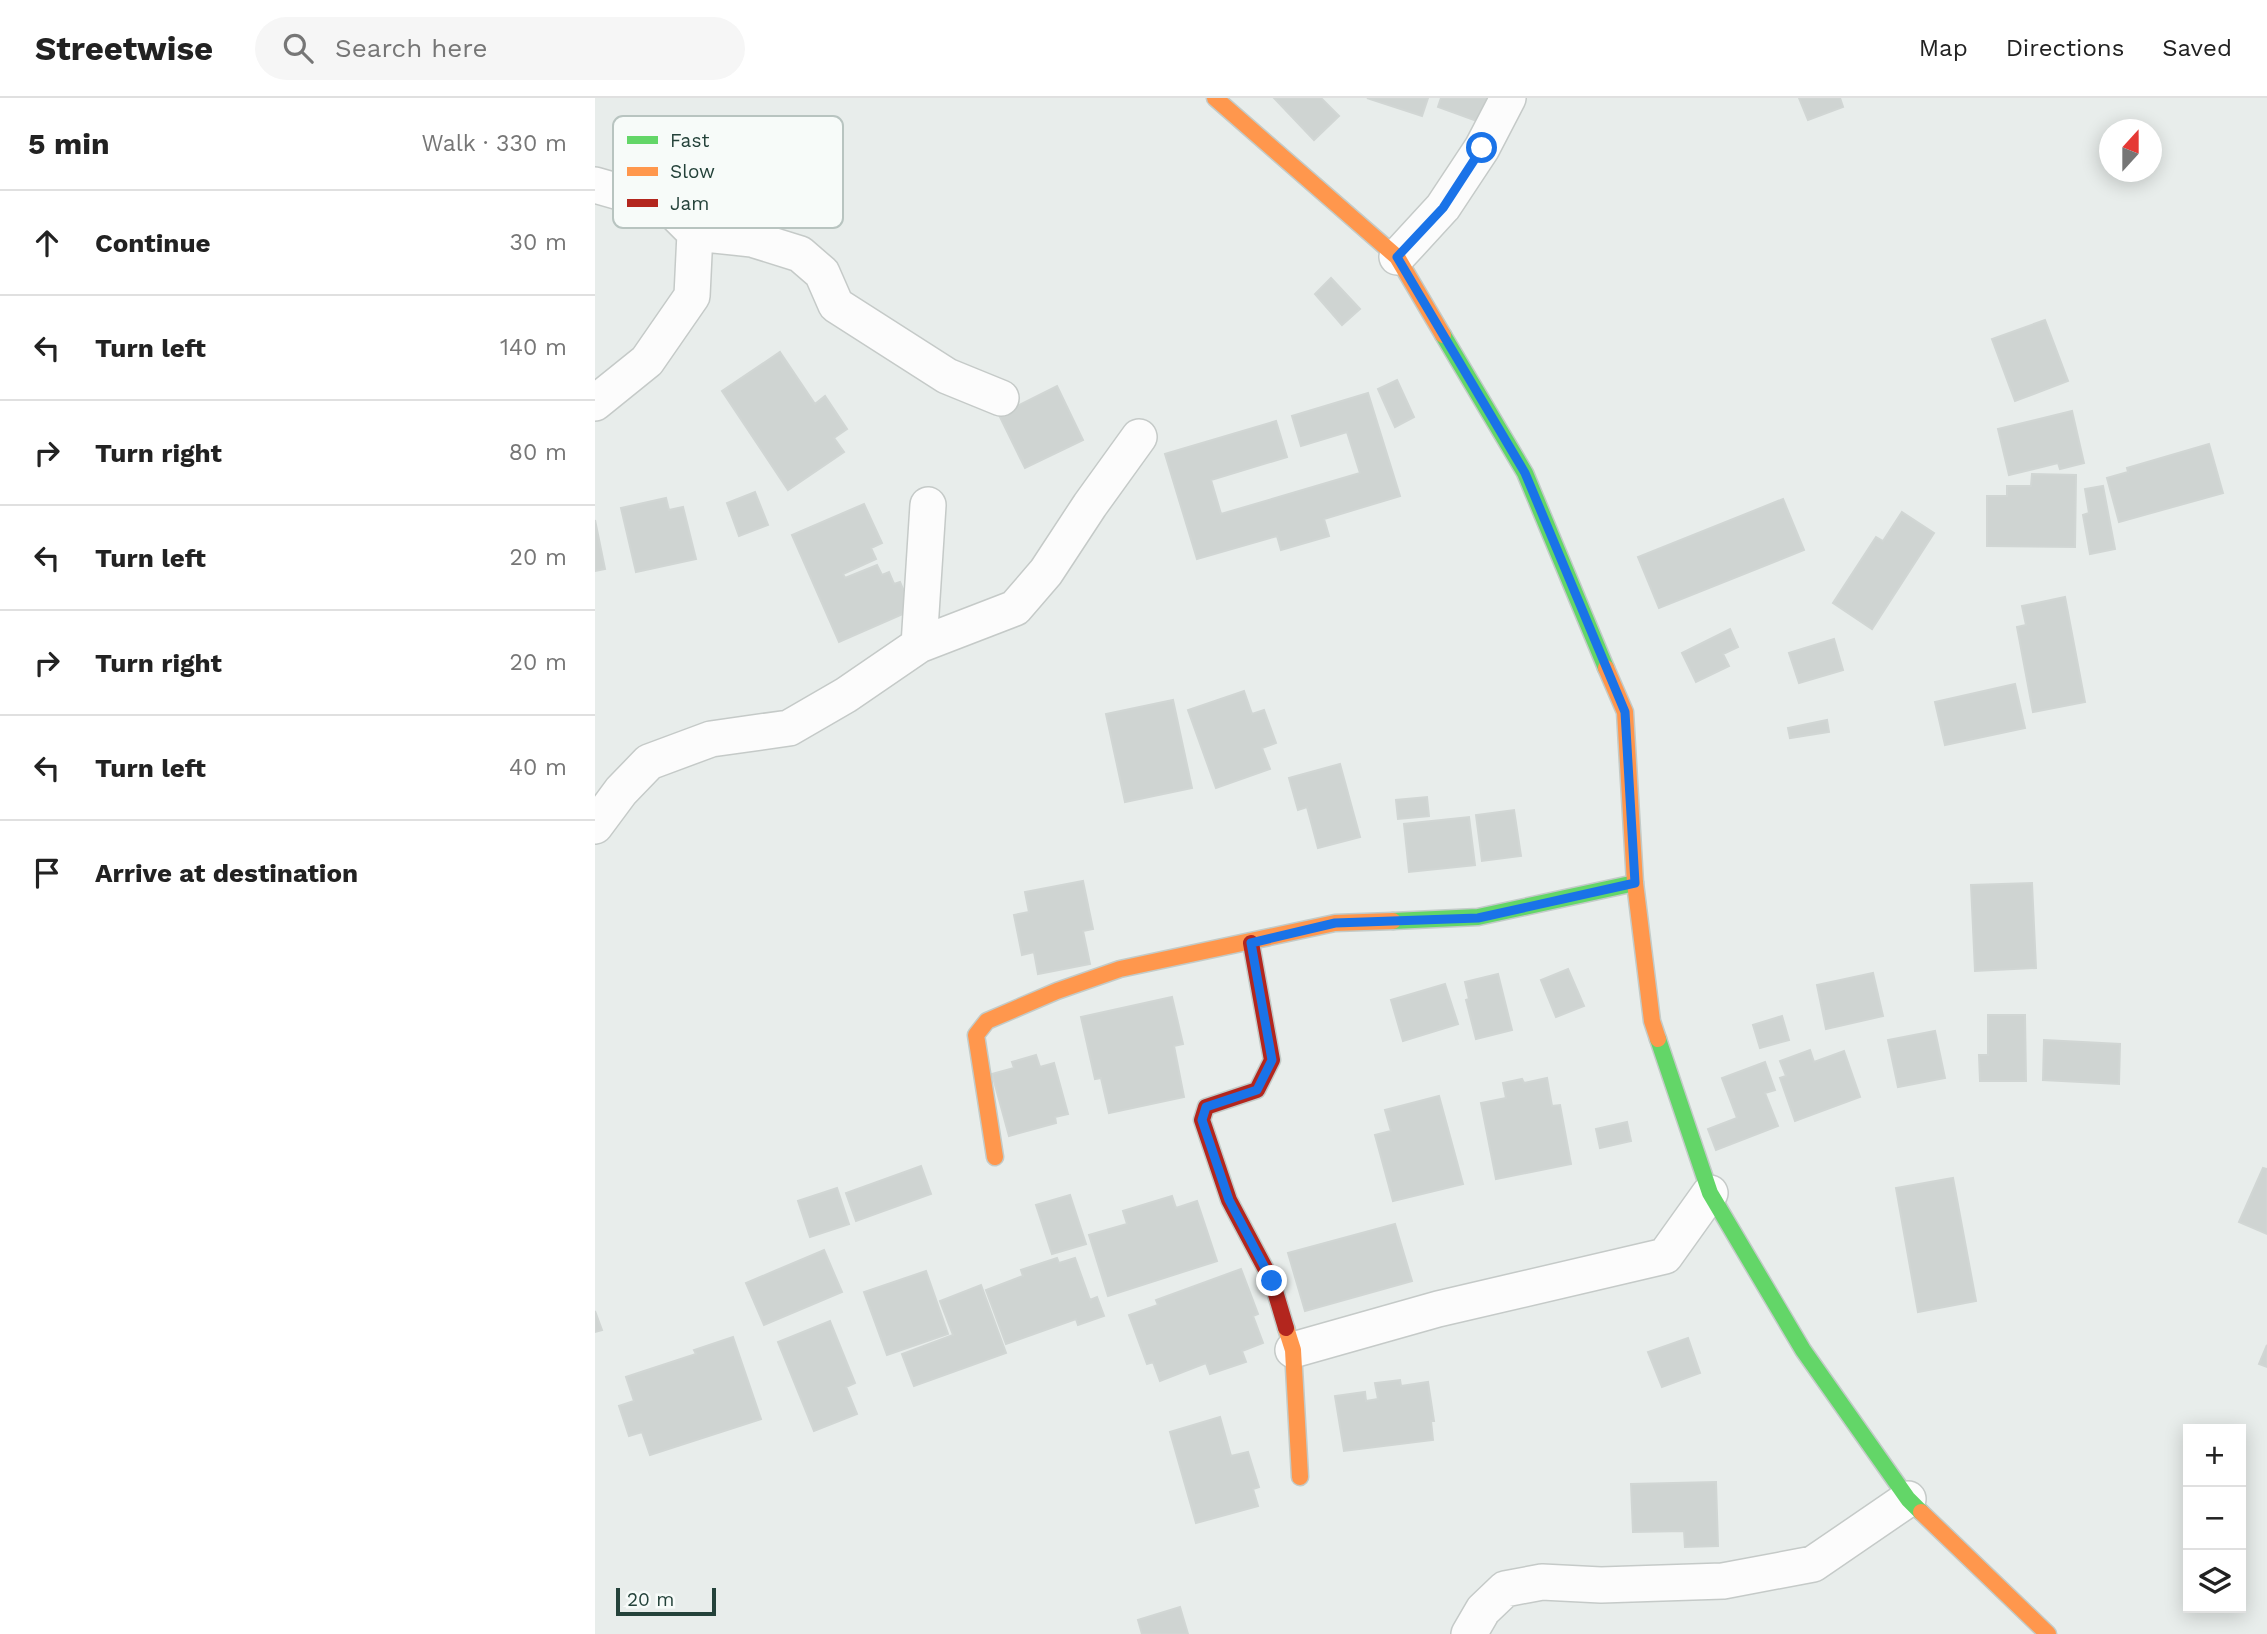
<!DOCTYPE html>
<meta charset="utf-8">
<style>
:root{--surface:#fff;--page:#f6f6f6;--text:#222;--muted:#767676;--line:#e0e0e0}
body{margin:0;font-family:"Work Sans",sans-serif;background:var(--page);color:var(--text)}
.controls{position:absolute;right:21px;bottom:21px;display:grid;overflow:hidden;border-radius:0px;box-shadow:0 4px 18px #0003}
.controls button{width:63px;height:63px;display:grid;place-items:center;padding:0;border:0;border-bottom:2px solid var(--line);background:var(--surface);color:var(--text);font:35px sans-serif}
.compass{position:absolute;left:1504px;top:21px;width:63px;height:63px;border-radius:50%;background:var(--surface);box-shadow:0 4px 18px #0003;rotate:21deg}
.scale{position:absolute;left:21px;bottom:18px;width:100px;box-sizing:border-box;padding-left:7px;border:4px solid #24423a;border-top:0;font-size:19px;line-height:24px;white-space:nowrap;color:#24423a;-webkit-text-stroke:5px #f7fbf9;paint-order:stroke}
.stop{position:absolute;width:21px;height:21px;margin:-16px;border:5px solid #1a73e8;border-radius:50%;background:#fff}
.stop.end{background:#1a73e8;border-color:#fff;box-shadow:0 2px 7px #0008}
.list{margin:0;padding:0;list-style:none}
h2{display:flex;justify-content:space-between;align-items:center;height:91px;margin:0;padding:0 28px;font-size:30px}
h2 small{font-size:23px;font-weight:400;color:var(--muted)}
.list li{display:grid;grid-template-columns:46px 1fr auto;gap:21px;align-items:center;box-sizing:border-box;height:105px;padding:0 28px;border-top:2px solid var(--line)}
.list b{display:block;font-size:26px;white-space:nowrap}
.list em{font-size:23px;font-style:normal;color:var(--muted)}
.icon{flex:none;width:38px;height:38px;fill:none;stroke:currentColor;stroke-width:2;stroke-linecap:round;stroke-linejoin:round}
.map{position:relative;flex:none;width:1672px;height:1536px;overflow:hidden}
header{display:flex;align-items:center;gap:42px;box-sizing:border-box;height:98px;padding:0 35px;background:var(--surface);border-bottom:2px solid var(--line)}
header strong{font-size:33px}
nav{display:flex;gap:38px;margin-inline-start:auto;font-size:24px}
.search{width:490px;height:63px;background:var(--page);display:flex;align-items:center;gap:18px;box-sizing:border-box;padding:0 24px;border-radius:38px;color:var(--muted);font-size:26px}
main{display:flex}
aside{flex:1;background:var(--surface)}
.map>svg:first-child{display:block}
</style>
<header>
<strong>Streetwise</strong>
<div class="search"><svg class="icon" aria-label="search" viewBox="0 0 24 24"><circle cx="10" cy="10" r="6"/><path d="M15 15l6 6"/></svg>Search here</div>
<nav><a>Map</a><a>Directions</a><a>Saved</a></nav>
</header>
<main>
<aside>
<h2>5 min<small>Walk · 330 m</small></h2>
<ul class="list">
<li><svg class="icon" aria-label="ahead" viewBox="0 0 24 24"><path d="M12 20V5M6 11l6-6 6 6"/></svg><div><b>Continue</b></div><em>30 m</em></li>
<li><svg class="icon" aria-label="left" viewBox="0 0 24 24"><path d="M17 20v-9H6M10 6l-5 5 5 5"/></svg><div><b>Turn left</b></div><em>140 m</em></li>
<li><svg class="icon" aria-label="right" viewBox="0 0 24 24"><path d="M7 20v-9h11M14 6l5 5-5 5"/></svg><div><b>Turn right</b></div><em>80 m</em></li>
<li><svg class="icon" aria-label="left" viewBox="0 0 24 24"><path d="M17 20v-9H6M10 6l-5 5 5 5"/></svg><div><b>Turn left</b></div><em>20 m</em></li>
<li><svg class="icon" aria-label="right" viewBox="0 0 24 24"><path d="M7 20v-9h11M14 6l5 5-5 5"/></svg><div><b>Turn right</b></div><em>20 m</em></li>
<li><svg class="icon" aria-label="left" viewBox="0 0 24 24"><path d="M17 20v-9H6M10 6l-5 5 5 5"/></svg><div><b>Turn left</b></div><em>40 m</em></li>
<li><svg class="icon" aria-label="arrive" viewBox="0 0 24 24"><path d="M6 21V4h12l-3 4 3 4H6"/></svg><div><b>Arrive at destination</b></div></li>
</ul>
</aside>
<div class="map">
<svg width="1672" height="1536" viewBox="0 0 1672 1536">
<rect width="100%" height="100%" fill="#e8edeb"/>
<path fill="#cfd4d2" stroke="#d1d6d4" stroke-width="2" d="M679,0H726L744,18L719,42Z
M772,0H833L827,18Z
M846,0H899L890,26L843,9Z
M1204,0H1245L1248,9L1213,22Z
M736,180L765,211L747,227L720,196Z
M1450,222L1473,283L1420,303L1397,241Z
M185,254L220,306L230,298L252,331L239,340L249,354L193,392L127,293Z
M802,282L819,319L800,329L783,291Z
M462,288L488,342L430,370L404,317Z
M773,295L805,398L729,421L734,438L686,452L682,438L602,461L570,356L681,323L692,359L616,382L626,416L765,375L752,334L706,348L697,318Z
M1477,313L1489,365L1465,371L1463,365L1414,377L1403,331Z
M1614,346L1628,395L1524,424L1512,380L1533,374L1532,370Z
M1437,376L1481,377L1480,449L1392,448V398H1412V388H1436Z
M1508,388L1520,451L1495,456L1488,417L1494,415L1490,391Z
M160,394L173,427L144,438L132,405Z
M71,400L74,412L88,409L101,461L41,474L26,410Z
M1188,401L1209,452L1064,510L1043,459Z
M269,406L287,445L276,450L281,461L248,476L250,480L282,467L287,477L294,474L299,486L305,484L317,512L244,544L197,437Z
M1307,414L1339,435L1277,531L1238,505L1281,439L1288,443Z
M0,422L10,471L0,473Z
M1470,499L1490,604L1438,614L1422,529L1431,527L1427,508Z
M1135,531L1143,549L1128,556L1134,568L1101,584L1087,555Z
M1239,541L1248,572L1204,585L1194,555Z
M1420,586L1430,630L1350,647L1340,604Z
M649,593L657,616L669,612L681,645L667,650L675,671L621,690L593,612Z
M578,602L597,690L530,704L511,616Z
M1232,622L1234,634L1195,640L1193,630Z
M745,666L765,739L723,750L712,709L703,712L694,680Z
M832,699L834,718L803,721L801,702Z
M919,712L926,758L887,763L881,717Z
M874,719L880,767L814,774L809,726Z
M488,783L498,831L488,833L495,866L443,876L439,854L427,857L419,817L434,814L430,794Z
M1437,785L1441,870L1380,873L1376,787Z
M973,871L989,908L961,919L946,882Z
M1278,875L1288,918L1231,931L1222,887Z
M903,876L917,932L881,941L871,902L874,901L870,884Z
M850,886L863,926L808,943L796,902Z
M577,899L588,946L579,948L589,999L514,1015L506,980L500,981L486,919Z
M1393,917H1430L1431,983H1385L1384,957H1393Z
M1187,918L1194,942L1165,950L1158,927Z
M1340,933L1350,980L1303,989L1293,942Z
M1449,942L1525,946L1524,986L1448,982Z
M1215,952L1219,964L1249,953L1265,999L1200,1023L1185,980L1191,978L1185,963Z
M441,957L445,969L459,965L473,1016L460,1019L461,1025L414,1038L397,976L419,970L417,964Z
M1170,964L1180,992L1170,995L1183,1028L1121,1052L1113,1031L1142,1020L1127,980Z
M952,980L957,1008L965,1007L976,1066L901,1081L886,1005L911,1000L908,985L927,981L929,985Z
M844,998L868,1086L798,1103L780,1037L796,1033L790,1012Z
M1032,1024L1036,1043L1005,1050L1001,1031Z
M326,1068L336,1096L261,1123L251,1095Z
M1668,1070L1672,1071V1136L1644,1124Z
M1358,1080L1381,1203L1323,1214L1301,1090Z
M242,1090L254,1126L215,1139L203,1103Z
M475,1097L491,1146L457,1156L441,1107Z
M577,1098L581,1110L602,1103L622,1163L513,1198L494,1137L532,1126L528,1113Z
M800,1126L817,1183L710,1213L693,1155Z
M229,1152L247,1194L169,1227L151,1185Z
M462,1160L464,1165L480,1160L495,1202L502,1199L509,1218L483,1227L481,1221L411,1246L391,1192L428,1178L426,1172Z
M646,1171L663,1216L658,1218L668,1245L647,1253L651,1264L615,1276L611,1265L565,1283L558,1264L552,1266L534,1217L563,1207L561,1202Z
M331,1173L353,1236L292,1257L269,1194Z
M386,1187L411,1255L319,1288L307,1256L358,1237L345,1203Z
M0,1213L7,1232L0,1234Z
M235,1223L260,1285L251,1289L262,1316L219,1333L183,1244Z
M138,1239L166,1321L55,1357L47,1334L34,1338L24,1308L39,1303L31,1279L101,1256L99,1252Z
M1093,1240L1105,1275L1067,1289L1053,1254Z
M1672,1247V1269L1664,1266Z
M805,1282L806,1288L833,1284L839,1323H836L838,1342L749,1353L740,1298L770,1294L771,1303L783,1301L780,1285Z
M625,1319L636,1358L653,1354L664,1389L658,1391L663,1408L601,1425L575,1334Z
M1121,1384L1123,1448L1090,1449L1089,1433L1038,1434L1036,1386Z
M585,1509L593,1536H547L543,1522Z"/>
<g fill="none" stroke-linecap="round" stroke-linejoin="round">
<defs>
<path id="street" d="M0,87L73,108L100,135L157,141L205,156L227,175L241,207L352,278L406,300
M802,159L848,109L887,50L913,0
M0,305L52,263L97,198L100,135
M324,547L420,510L451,474L495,407L544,339
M0,728L26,693L54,664L116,641L194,630L251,597L324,547L333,407
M698,1252L843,1211L1070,1158L1115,1095
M874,1536L888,1512L910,1491L947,1484L1006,1487L1128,1483L1218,1466L1313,1401"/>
<path id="fast" d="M848,237L930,375L1011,570
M798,823L883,819L1040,785
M1063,941L1115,1095L1208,1252L1313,1401L1326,1414"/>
<path id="slow" d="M620,0L802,159L848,237
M1011,570L1030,614L1040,785L1057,923L1063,941
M400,1059L381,937L392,923L462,893L525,871L740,825L798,823
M691,1230L698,1252L705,1379
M1326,1414L1453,1536"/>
<path id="jam" d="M656,845L677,962L662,992L611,1009L607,1022L634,1102L677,1183L691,1230"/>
</defs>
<use href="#street" stroke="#c5cac8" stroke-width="38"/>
<use href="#fast" stroke="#c3cbc8" stroke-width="19"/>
<use href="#slow" stroke="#c3cbc8" stroke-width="19"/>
<use href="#jam" stroke="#c3cbc8" stroke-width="19"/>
<use href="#street" stroke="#fcfcfc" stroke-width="35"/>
<use href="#fast" stroke="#63d668" stroke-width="16"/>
<use href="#slow" stroke="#ff974d" stroke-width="16"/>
<use href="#jam" stroke="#b3261e" stroke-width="16"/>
</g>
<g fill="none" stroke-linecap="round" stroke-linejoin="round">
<path stroke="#1a73e8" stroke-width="9" d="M677,1183L634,1102L607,1022L611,1009L662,992L677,962L656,845L740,825L883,820L1040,785L1030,614L930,375L802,159L848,110L887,50"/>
</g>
<rect x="18" y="18" width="230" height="112" rx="10" fill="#f7fbf9" stroke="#b8c4c0" stroke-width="2"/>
<rect x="32" y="38" width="31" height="8" fill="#63d668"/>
<rect x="32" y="69" width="31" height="9" fill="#ff974d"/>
<rect x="32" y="101" width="31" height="8" fill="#b3261e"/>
<g font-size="19" fill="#24423a">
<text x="75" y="49">Fast</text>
<text x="75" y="80">Slow</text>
<text x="75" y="112">Jam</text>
</g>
</svg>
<div class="controls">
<button>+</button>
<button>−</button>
<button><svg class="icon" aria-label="layers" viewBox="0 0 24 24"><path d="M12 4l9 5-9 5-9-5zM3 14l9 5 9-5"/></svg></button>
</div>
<svg class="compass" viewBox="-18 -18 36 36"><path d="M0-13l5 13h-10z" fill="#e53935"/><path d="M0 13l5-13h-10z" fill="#767676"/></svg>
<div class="scale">20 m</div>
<div class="stop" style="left:887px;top:50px"></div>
<div class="stop end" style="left:677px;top:1183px"></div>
</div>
</main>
